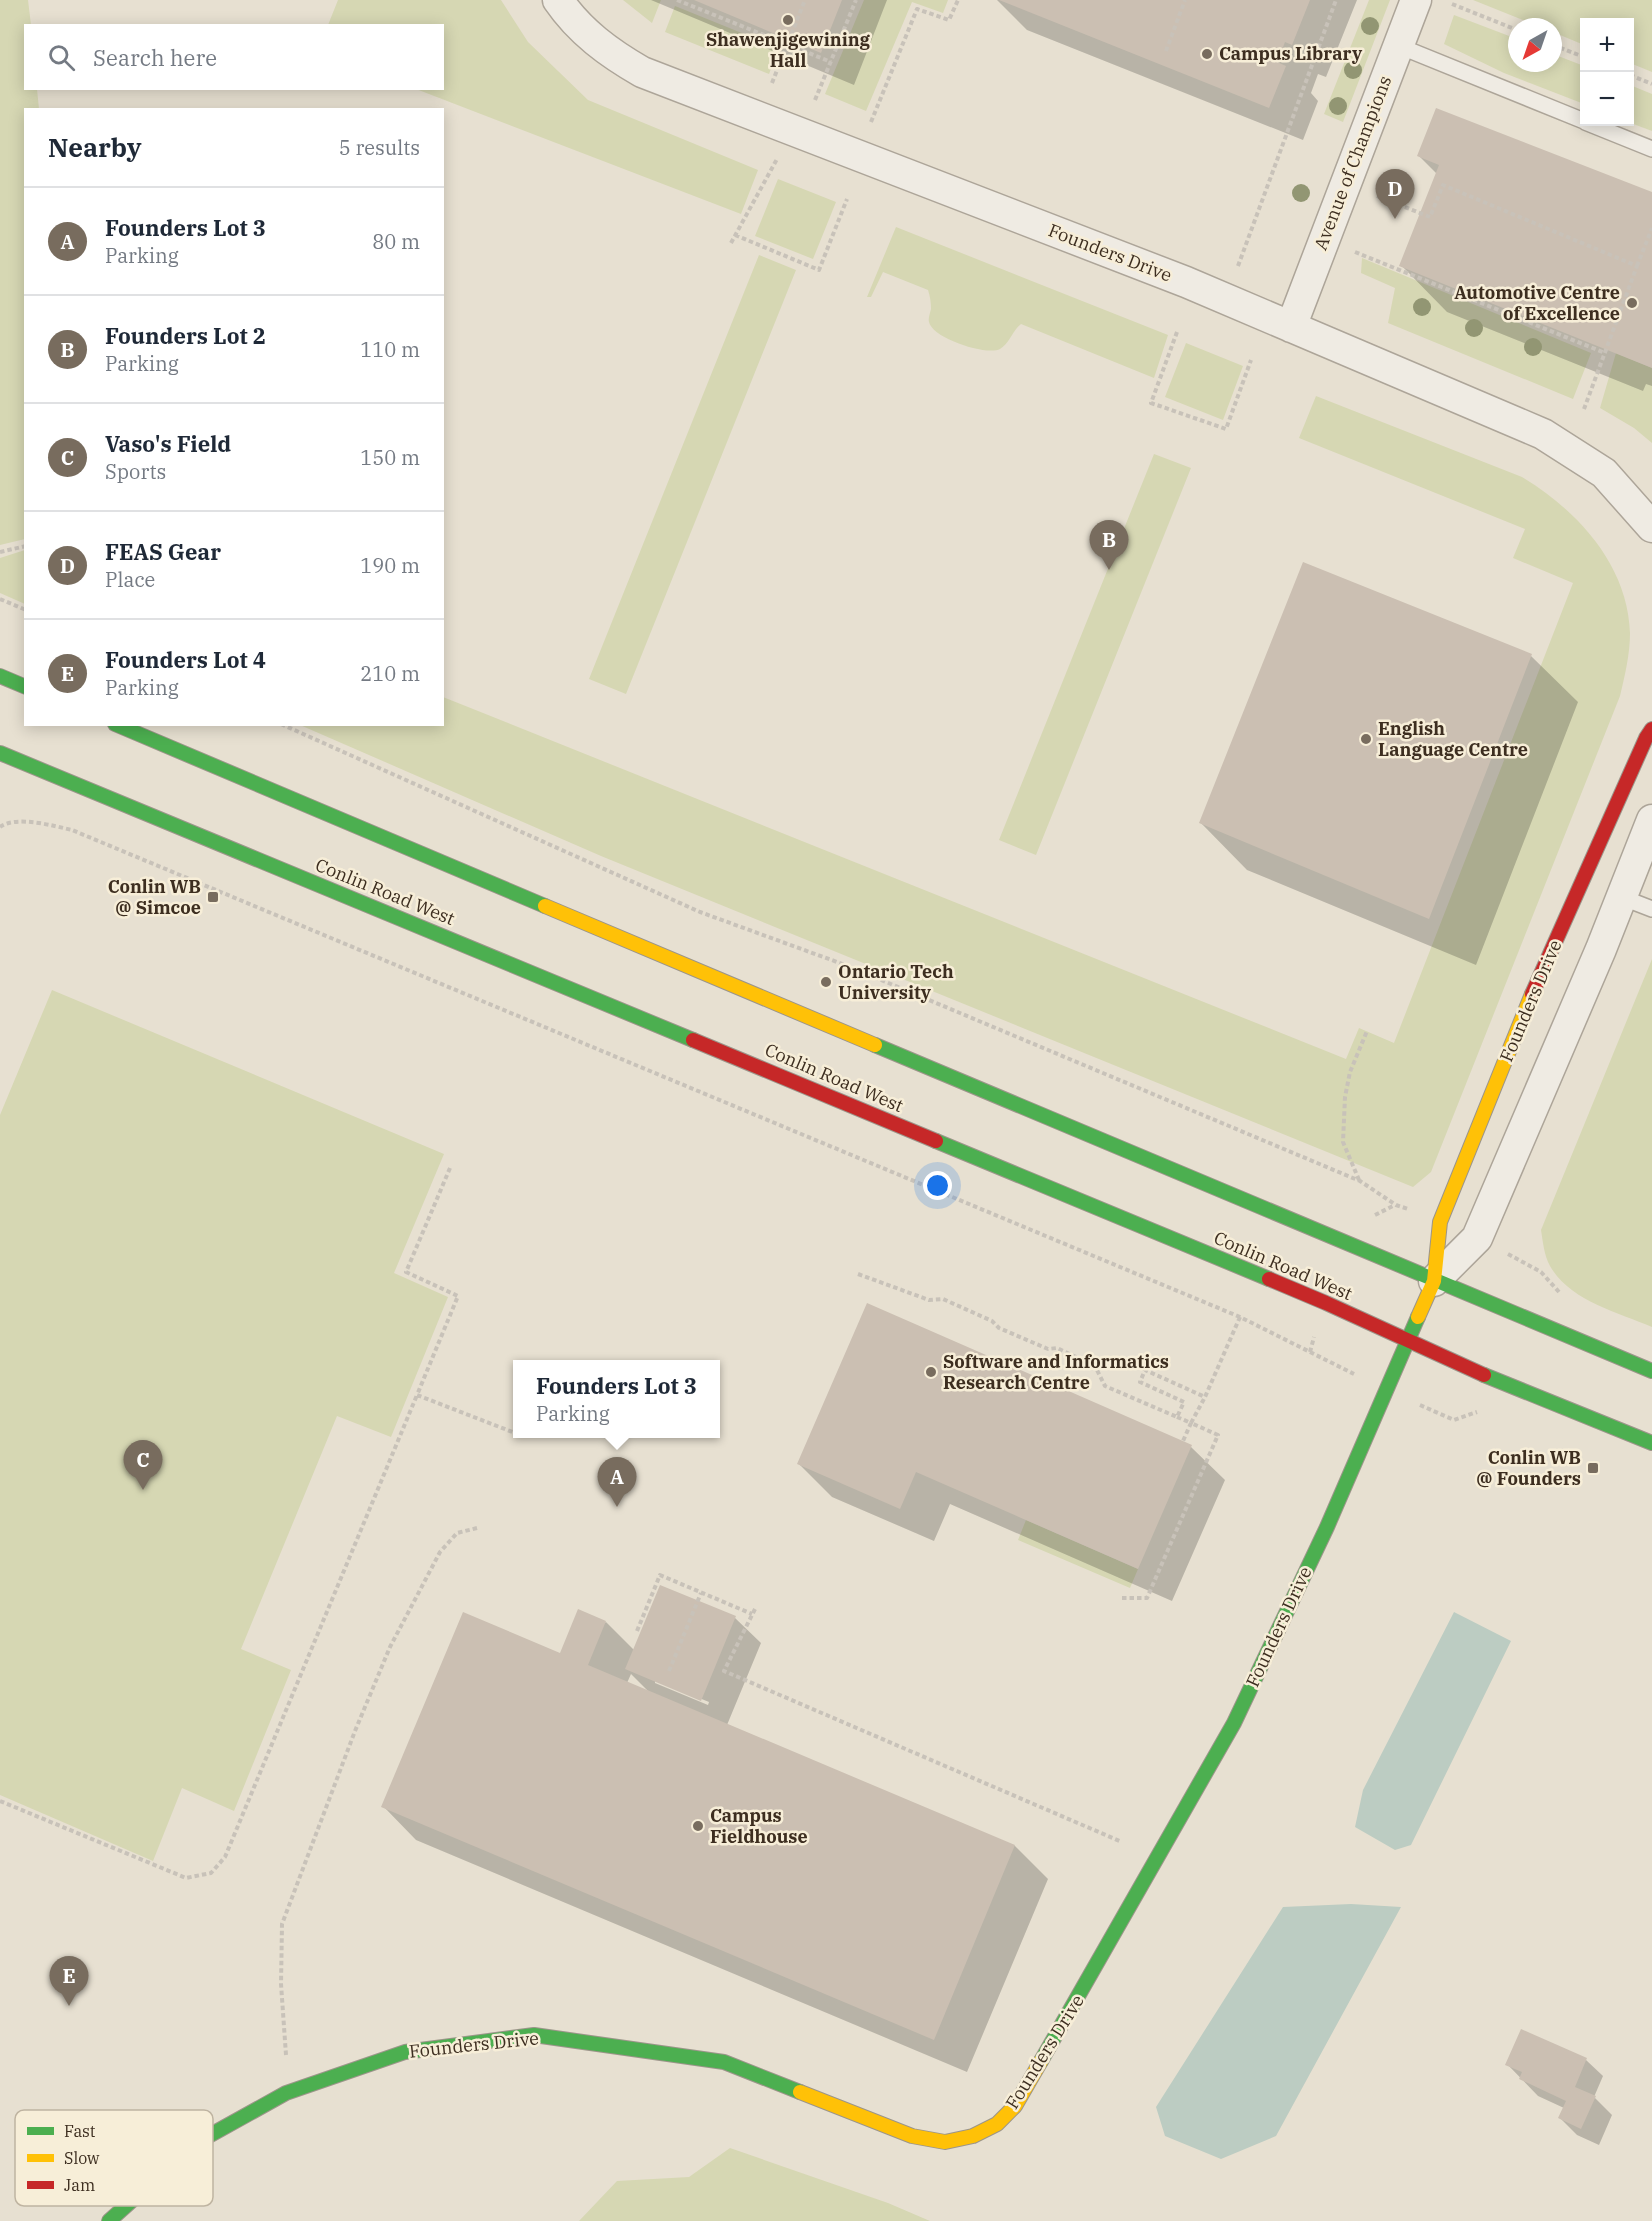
<!DOCTYPE html>
<meta charset="utf-8">
<style>
:root{--surface:#fff;--page:#f6f6f7;--text:#1f2937;--muted:#747a83;--line:#e0e1e3;--accent:#786c5e}
body{margin:0;font-family:"IBM Plex Serif",serif;background:var(--page);color:var(--text)}
.controls{position:absolute;right:18px;top:18px;display:grid;overflow:hidden;border-radius:0px;box-shadow:0 3px 15px #0003}
.controls button{width:54px;height:54px;display:grid;place-items:center;padding:0;border:0;border-bottom:2px solid var(--line);background:var(--surface);color:var(--text);font:30px sans-serif}
.compass{position:absolute;left:1508px;top:18px;width:54px;height:54px;border-radius:50%;background:var(--surface);box-shadow:0 3px 15px #0003;rotate:220deg}
.you{position:absolute;left:938px;top:1186px;width:21px;height:21px;margin:-15px;border:4px solid #fff;border-radius:50%;background:#1a73e8;box-shadow:0 0 0 9px #1a73e833}
.badge{display:grid;place-items:center;width:39px;height:39px;border-radius:50%;background:var(--accent);color:#fff;font-size:20px;font-weight:700}
.pin{position:absolute;translate:-50% -50px;filter:drop-shadow(0 2px 3px #0008)}
.pin::after{content:'';position:absolute;top:32px;width:21px;height:18px;background:inherit;clip-path:polygon(0 0,100% 0,50% 100%)}
.popup{position:absolute;left:513px;top:1360px;width:207px;height:78px;box-sizing:border-box;display:grid;place-content:center;border-radius:0px;background:var(--surface);filter:drop-shadow(0 2px 4px #0005);font-size:20px;white-space:nowrap;color:var(--muted)}
.popup b{font-size:22px;color:var(--text)}
.popup::after{content:'';position:absolute;left:50%;top:100%;margin-left:-12px;border:12px solid transparent;border-top-color:var(--surface)}
.list{margin:0;padding:0;list-style:none}
h2{display:flex;justify-content:space-between;align-items:center;height:78px;margin:0;padding:0 24px;font-size:26px}
h2 small{font-size:20px;font-weight:400;color:var(--muted)}
.list li{display:grid;grid-template-columns:39px 1fr auto;gap:18px;align-items:center;box-sizing:border-box;height:108px;padding:0 24px;border-top:2px solid var(--line)}
.list b{display:block;font-size:22px;white-space:nowrap}
.list p{margin:0;font-size:20px;white-space:nowrap;color:var(--muted)}
.list em{font-size:20px;font-style:normal;color:var(--muted)}
.icon{flex:none;width:33px;height:33px;fill:none;stroke:currentColor;stroke-width:2;stroke-linecap:round;stroke-linejoin:round}
.map{position:relative;flex:none;width:1652px;height:2221px;overflow:hidden}
.search{position:absolute;background:var(--surface);box-shadow:0 3px 15px #0003;left:24px;top:24px;width:420px;height:66px;display:flex;align-items:center;gap:15px;box-sizing:border-box;padding:0 21px;border-radius:0px;color:var(--muted);font-size:22px}
.panel{position:absolute;background:var(--surface);box-shadow:0 3px 15px #0003;left:24px;top:108px;width:420px;height:618px;border-radius:0px}
.map>svg:first-child{display:block}
</style>
<div class="map">
<svg width="1652" height="2221" viewBox="0 0 1652 2221">
<rect width="100%" height="100%" fill="#e7e0d1"/>
<path fill="#d6d7b3" d="M0,0H28L31,25L26,26V88L37,89L39,109L26,110L25,539L0,545Z
M338,0H501L528,42L588,100L758,170L741,214L416,89L442,88V26L328,25Z
M623,0H661L652,23Z
M864,0H948L943,13L912,2L866,111L825,94Z
M1369,0H1390L1343,122L1324,114Z
M1473,0H1652V72L1630,63V22H1584V45L1553,32V27H1540Z
M675,6L779,48L769,74L665,32Z
M1454,15L1517,39V63H1553V54L1584,66V104L1504,73L1444,44Z
M1630,85L1652,94V131L1628,122H1630Z
M778,179L836,202L813,259L755,236Z
M896,227L1168,335L1154,378L1021,324C1012,331 1010,343 1000,349C986,356 932,338 929,322C928,319 930,313 931,309C931,302 930,296 928,290L883,272L871,297H867Z
M759,255L796,270L626,694L589,679Z
M1362,258L1591,353L1573,399L1388,323L1395,288L1361,273Z
M1186,343L1243,366L1223,420L1165,397Z
M1616,353L1652,368V443L1634,428L1600,408Z
M1316,396L1522,477C1577,510 1628,565 1630,633C1630,654 1625,675 1620,696L1431,1172L1413,1187L601,856L300,725L442,724L443,697L1346,1059L1359,1028L1394,1043L1573,583L1513,558L1525,529L1299,438Z
M1154,454L1191,468L1036,855L999,840Z
M25,550H26L25,604L0,593V558Z
M1652,959V1327C1617,1312 1570,1301 1550,1266C1544,1255 1543,1242 1541,1230Z
M52,990L444,1154L394,1273L448,1297L391,1437L337,1416L241,1649L291,1670L234,1811L182,1788L153,1861L0,1795V1115Z
M1026,1520L1138,1569L1130,1588L1018,1540Z
M730,2148L888,2203L930,2221H579L617,2181L689,2177Z"/>
<path fill="#bcccc2" d="M1454,1612L1511,1641L1411,1845L1395,1850L1355,1827L1363,1790Z
M1351,1904L1401,1907L1276,2136L1221,2159L1165,2136L1156,2107L1283,1907Z"/>
<path fill="#0003" fill-rule="evenodd" d="M651,0H887L854,85Z
M997,0H1357L1326,77L1318,74L1311,93L1318,101L1303,140L1027,30Z
M1418,155L1652,193V386L1646,384L1643,391L1447,312L1401,265L1437,174Z
M1531,656L1578,702L1476,965L1247,870L1201,823Z
M868,1305L1191,1447L1225,1480L1172,1601L950,1504L934,1541L832,1497L799,1464Z
M661,1587L735,1618L761,1643L727,1725L1015,1846L1048,1879L967,2072L416,1840L383,1806L561,1655L606,1622L634,1650ZM631,1674L650,1693L627,1683ZM655,1680L709,1702L708,1705L655,1683Z
M1522,2031L1586,2060L1603,2076L1594,2097L1612,2115L1599,2145L1577,2135L1560,2118L1564,2108L1538,2096L1507,2064Z"/>
<path fill="#cbbfb2" d="M694,0H842L821,53Z
M999,0H1310L1292,45L1285,42L1277,62L1286,66L1269,108Z
M1436,108L1652,192V368L1399,266L1439,165L1417,156Z
M1303,562L1532,654L1429,919L1199,823Z
M867,1303L1192,1445L1138,1569L916,1472L900,1509L797,1464Z
M660,1585L736,1616L701,1701L625,1669Z
M578,1609L606,1621L588,1665L1015,1845L934,2040L381,1807L463,1612L560,1653Z
M1521,2029L1587,2058L1575,2087L1596,2096L1581,2129L1558,2118L1566,2101L1519,2079L1522,2072L1505,2065Z"/>
<g fill="none" stroke-linecap="round" stroke-linejoin="round">
<defs>
<path id="lane" d="M1399,46L1584,121
M1585,122L1652,149
M1621,897L1652,909"/>
<path id="street" d="M558,0C580,32 609,53 642,72L1186,282L1543,434L1604,473L1652,527
M1291,327L1416,0
M1434,1281L1477,1238L1601,949L1652,820"/>
<path id="fast" d="M0,676L26,687
M115,724L545,906
M0,753L693,1040
M875,1045L1652,1371
M936,1141L1269,1279
M1484,1375L1652,1443
M1041,2061L1234,1723L1327,1527L1418,1317
M109,2221L196,2143L286,2093L405,2052L534,2035L724,2062L800,2092"/>
<path id="slow" d="M545,906L875,1045
M1418,1317L1434,1281L1440,1222L1532,994
M800,2092L912,2136L945,2142L973,2136L997,2124L1015,2106L1041,2061"/>
<path id="jam" d="M1532,994L1646,738L1652,729
M693,1040L936,1141
M1269,1279L1326,1303L1484,1375"/>
</defs>
<use href="#lane" stroke="#ada599" stroke-width="18"/>
<use href="#street" stroke="#ada599" stroke-width="33"/>
<use href="#fast" stroke="#9c958a" stroke-width="16"/>
<use href="#slow" stroke="#9c958a" stroke-width="16"/>
<use href="#jam" stroke="#9c958a" stroke-width="16"/>
<path stroke="#c8c2b9" stroke-width="4" stroke-dasharray="4.5 3" stroke-linecap="butt" d="M677,0L831,62
M1452,4L1517,30
M1553,45L1584,57
M1166,51L1185,0
M1630,75L1652,84
M772,83L805,0
M815,100L856,0
M871,122L917,9L949,20L958,0
M1377,196L1430,217L1443,185L1637,266L1584,409
M735,235L819,270L847,199
M731,243L777,159
M1355,252L1605,353
M1238,266L1336,0
M1637,266L1652,228
M1177,332L1151,403L1226,429L1251,360
M0,552L26,546
M0,599L26,610
M281,724L700,912L848,966L1360,1181L1396,1205L1408,1209
M0,827C16,815 54,826 72,830L1240,1317L1354,1374
M450,1168L406,1272L458,1296L417,1395L515,1433
M1359,1180L1343,1142L1345,1097L1350,1072L1367,1031
M1375,1215L1395,1205
M1508,1254L1541,1272L1559,1292
M858,1274L929,1300L943,1299L992,1321L999,1328L1048,1349L1057,1348L1095,1366L1105,1386L1177,1417L1184,1402L1140,1382L1145,1370L1205,1397L1240,1317
M1310,1352L1314,1337
M1420,1405L1454,1420L1477,1412
M1177,1417L1191,1423L1183,1441
M1122,1598H1147L1218,1435L1191,1423L1205,1397
M755,1609L724,1671L1122,1842
M637,1631L660,1575L752,1614
M669,1671L701,1593
M0,1801L186,1878L211,1873L225,1857L417,1395
M286,2055L281,1984L282,1924L355,1731L390,1647L440,1552L457,1533L477,1528"/>
<use href="#lane" stroke="#efebe3" stroke-width="15"/>
<use href="#street" stroke="#efebe3" stroke-width="30"/>
<use href="#fast" stroke="#4caf50" stroke-width="14"/>
<use href="#slow" stroke="#ffc107" stroke-width="14"/>
<use href="#jam" stroke="#c62828" stroke-width="14"/>
</g>
<g fill="#929673">
<circle cx="1370" cy="26" r="9"/>
<circle cx="1353" cy="70" r="9"/>
<circle cx="1338" cy="106" r="9"/>
<circle cx="1301" cy="193" r="9"/>
<circle cx="1422" cy="307" r="9"/>
<circle cx="1474" cy="328" r="9"/>
<circle cx="1533" cy="347" r="9"/>
</g>
<g fill="#786c5e" stroke="#f7eed8" stroke-width="2">
<circle cx="788" cy="20" r="6"/>
<circle cx="1207" cy="54" r="6"/>
<circle cx="1632" cy="303" r="6"/>
<circle cx="1366" cy="739" r="6"/>
<rect x="207" y="891" width="12" height="12" rx="3"/>
<circle cx="826" cy="982" r="6"/>
<circle cx="931" cy="1372" r="6"/>
<rect x="1587" y="1462" width="12" height="12" rx="3"/>
<circle cx="698" cy="1826" r="6"/>
</g>
<g text-anchor="middle" stroke-width="5" stroke-linejoin="round" paint-order="stroke">
<g font-size="18" font-weight="bold" fill="#3d2e20" stroke="#f7eed8" text-anchor="start">
<text x="788" y="46" text-anchor="middle">Shawenjigewining<tspan x="788" dy="21">Hall</tspan></text>
<text x="1219" y="60">Campus Library</text>
<text x="1620" y="299" text-anchor="end">Automotive Centre<tspan x="1620" dy="21">of Excellence</tspan></text>
<text x="1378" y="735">English<tspan x="1378" dy="21">Language Centre</tspan></text>
<text x="201" y="893" text-anchor="end">Conlin WB<tspan x="201" dy="21">@ Simcoe</tspan></text>
<text x="838" y="978">Ontario Tech<tspan x="838" dy="21">University</tspan></text>
<text x="943" y="1368">Software and Informatics<tspan x="943" dy="21">Research Centre</tspan></text>
<text x="1581" y="1464" text-anchor="end">Conlin WB<tspan x="1581" dy="21">@ Founders</tspan></text>
<text x="710" y="1822">Campus<tspan x="710" dy="21">Fieldhouse</tspan></text>
</g>
<g font-size="18" fill="#3d2e20" stroke="#f7eed8">
<text transform="translate(1353 163) rotate(-69)" y="6">Avenue of Champions</text>
<text transform="translate(1110 253) rotate(21)" y="6">Founders Drive</text>
<text transform="translate(385 892) rotate(22)" y="6">Conlin Road West</text>
<text transform="translate(1531 1001) rotate(-67)" y="6">Founders Drive</text>
<text transform="translate(834 1078) rotate(23)" y="6">Conlin Road West</text>
<text transform="translate(1283 1266) rotate(23)" y="6">Conlin Road West</text>
<text transform="translate(1279 1627) rotate(-65)" y="6">Founders Drive</text>
<text transform="translate(474 2045) rotate(-6)" y="6">Founders Drive</text>
<text transform="translate(1045 2052) rotate(-58)" y="6">Founders Drive</text>
</g>
</g>
<rect x="15" y="2110" width="198" height="96" rx="9" fill="#f7eed8" stroke="#bfb4a1" stroke-width="1.5"/>
<rect x="27" y="2127" width="27" height="8" fill="#4caf50"/>
<rect x="27" y="2154" width="27" height="8" fill="#ffc107"/>
<rect x="27" y="2181" width="27" height="8" fill="#c62828"/>
<g font-size="16" fill="#3d2e20">
<text x="64" y="2137">Fast</text>
<text x="64" y="2164">Slow</text>
<text x="64" y="2191">Jam</text>
</g>
</svg>
<div class="controls">
<button>+</button>
<button>−</button>
</div>
<svg class="compass" viewBox="-18 -18 36 36"><path d="M0-13l5 13h-10z" fill="#e53935"/><path d="M0 13l5-13h-10z" fill="#747a83"/></svg>
<div class="you"></div>
<div class="pin badge" style="left:617px;top:1507px">A</div>
<div class="popup"><b>Founders Lot 3</b>Parking</div>
<div class="pin badge" style="left:1109px;top:570px">B</div>
<div class="pin badge" style="left:143px;top:1490px">C</div>
<div class="pin badge" style="left:1395px;top:219px">D</div>
<div class="pin badge" style="left:69px;top:2006px">E</div>
<div class="search"><svg class="icon" aria-label="search" viewBox="0 0 24 24"><circle cx="10" cy="10" r="6"/><path d="M15 15l6 6"/></svg>Search here</div>
<section class="panel">
<h2>Nearby<small>5 results</small></h2>
<ul class="list">
<li><span class="badge">A</span><div><b>Founders Lot 3</b><p>Parking</p></div><em>80 m</em></li>
<li><span class="badge">B</span><div><b>Founders Lot 2</b><p>Parking</p></div><em>110 m</em></li>
<li><span class="badge">C</span><div><b>Vaso's Field</b><p>Sports</p></div><em>150 m</em></li>
<li><span class="badge">D</span><div><b>FEAS Gear</b><p>Place</p></div><em>190 m</em></li>
<li><span class="badge">E</span><div><b>Founders Lot 4</b><p>Parking</p></div><em>210 m</em></li>
</ul>
</section>
</div>
